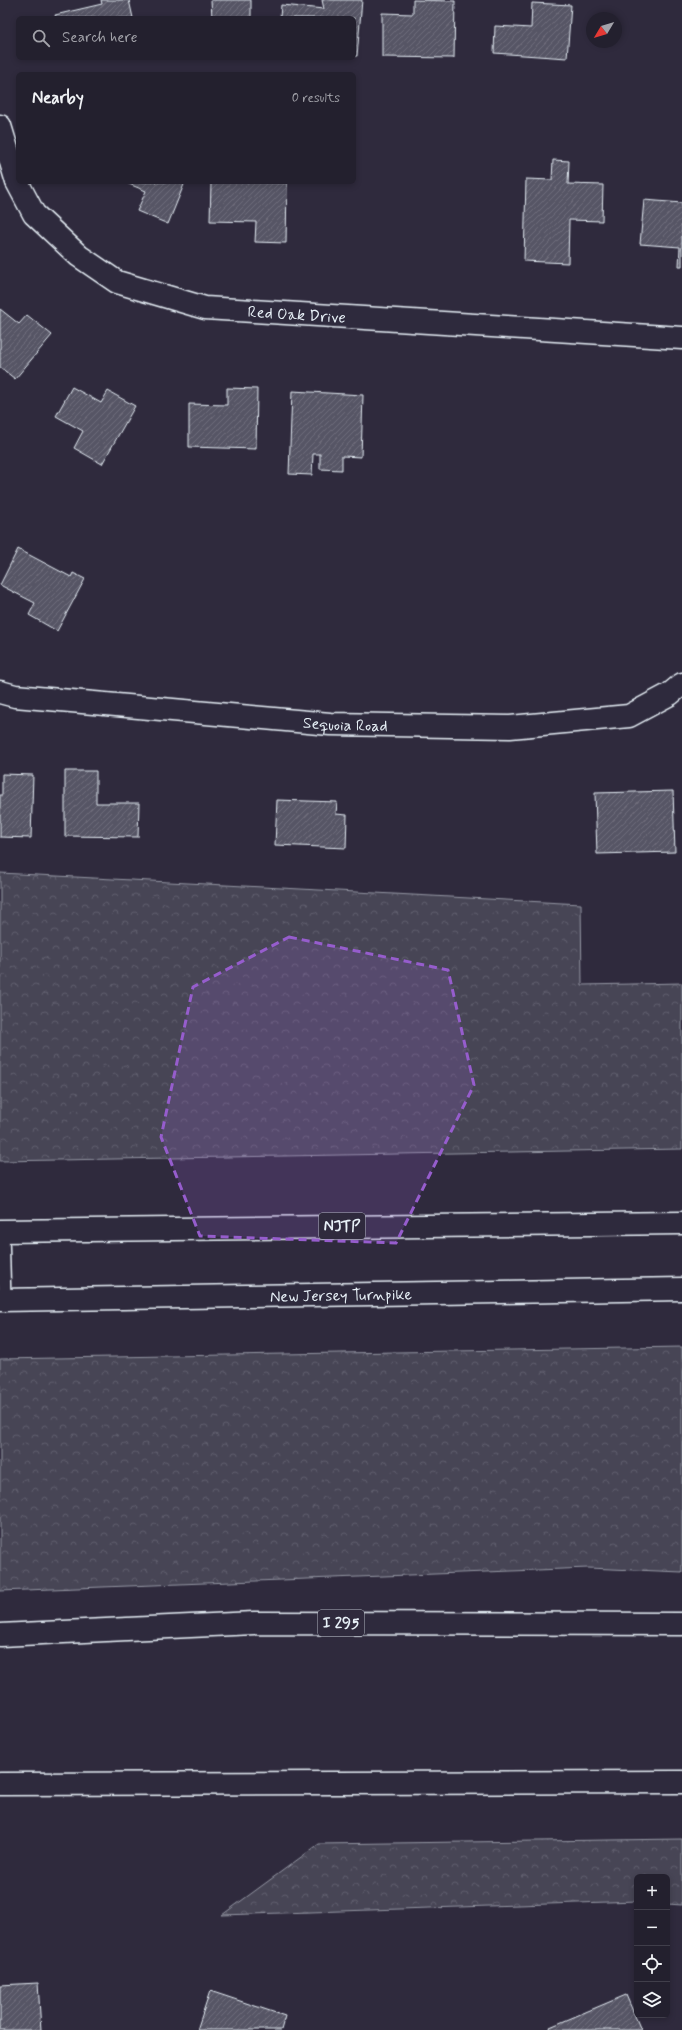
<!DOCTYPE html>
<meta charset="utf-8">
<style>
:root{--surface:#23202e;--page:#2f2d3a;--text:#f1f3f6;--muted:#a3a3aa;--line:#403e4a}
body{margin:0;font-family:Mynerve,sans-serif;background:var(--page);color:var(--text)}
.controls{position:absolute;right:12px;bottom:12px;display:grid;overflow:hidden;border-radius:6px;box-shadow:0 2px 6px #0003}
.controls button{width:36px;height:36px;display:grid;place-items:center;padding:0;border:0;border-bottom:1px solid var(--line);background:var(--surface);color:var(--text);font:20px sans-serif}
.compass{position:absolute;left:586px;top:12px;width:36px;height:36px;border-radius:50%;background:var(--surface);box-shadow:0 2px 6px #0003;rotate:232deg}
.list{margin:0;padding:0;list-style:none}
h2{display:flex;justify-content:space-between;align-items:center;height:52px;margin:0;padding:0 16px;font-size:17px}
h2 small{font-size:13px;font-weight:400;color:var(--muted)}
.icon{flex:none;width:22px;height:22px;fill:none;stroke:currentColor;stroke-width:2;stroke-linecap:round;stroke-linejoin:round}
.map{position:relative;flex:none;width:682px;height:2030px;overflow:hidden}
.search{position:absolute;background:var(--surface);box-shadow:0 2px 6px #0003;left:16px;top:16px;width:340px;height:44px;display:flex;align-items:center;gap:10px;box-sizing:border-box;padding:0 14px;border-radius:6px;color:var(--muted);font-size:15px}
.panel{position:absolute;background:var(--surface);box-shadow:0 2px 6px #0003;left:16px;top:72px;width:340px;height:112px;border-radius:6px}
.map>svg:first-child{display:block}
</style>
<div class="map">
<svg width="682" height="2030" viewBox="0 0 682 2030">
<defs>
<pattern id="forest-crowns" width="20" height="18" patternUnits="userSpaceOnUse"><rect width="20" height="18" fill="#464455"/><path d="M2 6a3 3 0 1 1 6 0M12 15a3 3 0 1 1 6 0" fill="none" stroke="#615f6e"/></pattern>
<pattern id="building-hatch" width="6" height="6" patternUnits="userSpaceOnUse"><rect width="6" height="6" fill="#575565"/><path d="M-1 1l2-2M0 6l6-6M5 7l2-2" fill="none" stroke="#6f6e7c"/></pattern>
</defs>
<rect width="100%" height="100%" fill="#2f2a3d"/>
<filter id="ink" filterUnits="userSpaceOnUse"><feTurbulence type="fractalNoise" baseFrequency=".025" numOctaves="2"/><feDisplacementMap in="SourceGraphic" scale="8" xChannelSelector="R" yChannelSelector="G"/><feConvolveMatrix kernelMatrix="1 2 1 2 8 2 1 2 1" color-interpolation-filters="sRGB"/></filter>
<g filter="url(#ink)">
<path fill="url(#forest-crowns)" stroke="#979aa6" d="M0,873L581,904L582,985L682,983V1149L0,1161Z
M682,1347V1572L588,1568L0,1591V1359Z
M682,1839V1905L667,1904V1877H637V1901L222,1915L319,1844Z"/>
<path fill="url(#building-hatch)" stroke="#e8f1f8" d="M101,0H129L133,18H56L55,15L102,4Z
M211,0H251V18H212Z
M322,0H362L357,56H354V18H280L281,5L324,9Z
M413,0L455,1L454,58L382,57V13L413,14Z
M532,3L571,5L567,58L494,53L495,26L531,28Z
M553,160L569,161L568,184L603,185L602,221L569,220L568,263L524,261L526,179L552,180Z
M124,182H185L168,224L137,211L146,191Z
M211,182L287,183L286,243L255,242L256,222L210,221Z
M644,200L682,203V266H679L680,247L640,244Z
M0,309L19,324L27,315L52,335L15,379L0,367Z
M72,387L101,403L108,391L135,406L102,464L74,448L83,431L56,416Z
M227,388L257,389L256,449L189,447V404L227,405Z
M292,391L363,395L361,457L342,456V470L320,469V454H313L312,475L289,474Z
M18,549L71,577L73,573L85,579L57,631L29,615L35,603L0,585Z
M65,771H96V803H139L138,837L65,836Z
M2,774L33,775L31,838L0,837V795H2Z
M673,791L675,852L597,854L595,793Z
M277,800L337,802L336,814L347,815L346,848L275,845Z
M38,1983L41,2030H0V1985Z
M210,1991L285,2016L281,2030H197Z
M626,1995L641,2030H551L550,2027Z"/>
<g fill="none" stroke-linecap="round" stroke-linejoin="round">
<defs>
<path id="service" d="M3,1231L5,1300"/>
<g id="minor">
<path id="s1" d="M0,126L17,182L34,214L79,256L117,282L205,308L682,338"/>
<path id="s2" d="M0,692L15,696L330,724L510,727L629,716L670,694L682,684"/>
</g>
<g id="motorway">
<path d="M0,1231L682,1223"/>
<path id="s3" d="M0,1300L682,1289"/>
<path d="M0,1635L254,1623L682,1624"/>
<path d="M0,1784L682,1782"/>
</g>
</defs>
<use href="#service" stroke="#e8f1f8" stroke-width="14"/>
<use href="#minor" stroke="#e8f1f8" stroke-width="25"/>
<use href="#motorway" stroke="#e8f1f8" stroke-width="25"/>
<use href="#service" stroke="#2f2a3d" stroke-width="11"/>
<use href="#minor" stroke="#2f2a3d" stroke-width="22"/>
<use href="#motorway" stroke="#2f2a3d" stroke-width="22"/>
</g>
</g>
<path fill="#965dcd" fill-opacity="0.2" stroke="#965dcd" stroke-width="3" stroke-dasharray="8 5" stroke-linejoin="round" d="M289,937L448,970L474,1085L396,1243L200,1236L161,1137L193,987Z"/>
<g text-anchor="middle" stroke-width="4" stroke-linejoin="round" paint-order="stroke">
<g fill="#2f2a3d" stroke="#b0b5c0" stroke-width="1">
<rect x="319" y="1213" width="46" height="26" rx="3"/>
<rect x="318" y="1610" width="46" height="26" rx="3"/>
</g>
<g font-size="15" font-weight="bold" fill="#e8f1f8">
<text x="342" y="1231">NJTP</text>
<text x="341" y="1628">I 295</text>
</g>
<g font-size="16" fill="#e8f1f8" stroke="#2f2a3d">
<text dy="6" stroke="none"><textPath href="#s1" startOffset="386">Red Oak Drive</textPath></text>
<text dy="6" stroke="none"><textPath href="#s2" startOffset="347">Sequoia Road</textPath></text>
<text dy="6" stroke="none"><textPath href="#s3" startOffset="341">New Jersey Turnpike</textPath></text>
</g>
</g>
</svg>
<div class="controls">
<button>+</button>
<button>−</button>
<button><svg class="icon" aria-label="locate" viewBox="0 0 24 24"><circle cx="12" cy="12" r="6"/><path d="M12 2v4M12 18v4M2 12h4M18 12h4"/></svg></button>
<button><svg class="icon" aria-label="layers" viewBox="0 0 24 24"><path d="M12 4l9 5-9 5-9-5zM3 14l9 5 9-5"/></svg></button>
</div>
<svg class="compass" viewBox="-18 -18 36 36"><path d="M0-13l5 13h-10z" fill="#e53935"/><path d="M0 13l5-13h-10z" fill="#a3a3aa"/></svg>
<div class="search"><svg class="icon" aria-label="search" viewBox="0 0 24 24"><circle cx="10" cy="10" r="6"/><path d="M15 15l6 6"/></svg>Search here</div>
<section class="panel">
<h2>Nearby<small>0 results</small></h2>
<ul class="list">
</ul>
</section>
</div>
